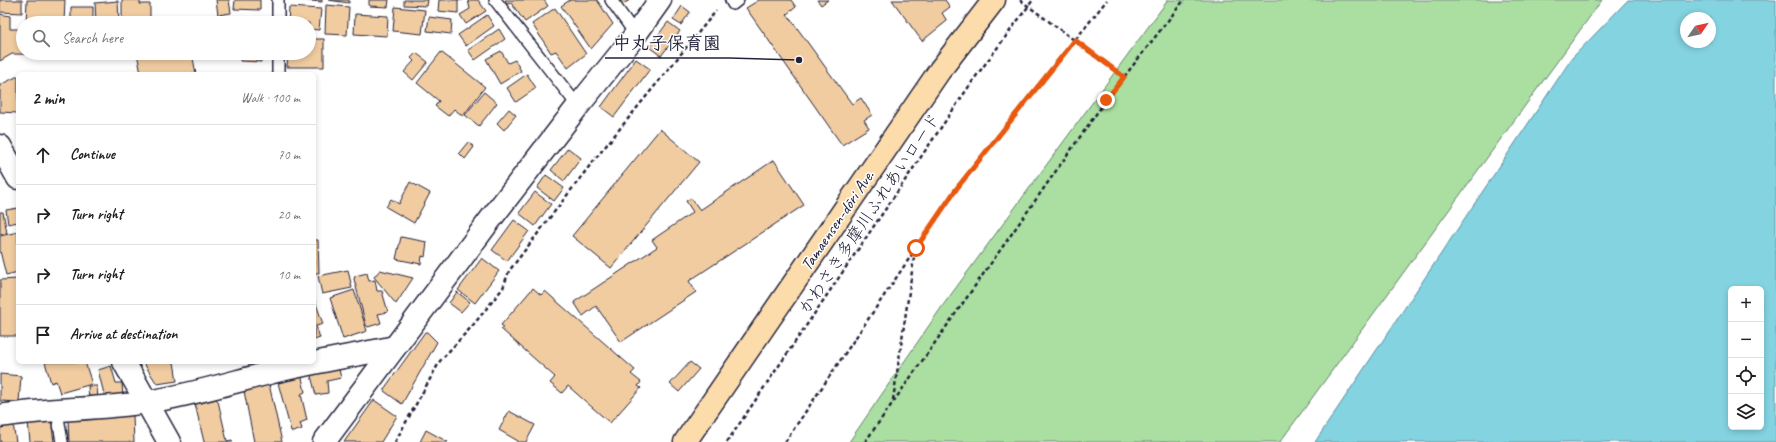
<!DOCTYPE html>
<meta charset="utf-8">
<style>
:root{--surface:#fff;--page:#f2f2f2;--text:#202124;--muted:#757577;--line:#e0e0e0}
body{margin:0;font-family:Caveat,"Klee One",sans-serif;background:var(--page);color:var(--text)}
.controls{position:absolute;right:12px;bottom:12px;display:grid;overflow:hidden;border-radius:6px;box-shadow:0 2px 6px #0003}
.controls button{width:36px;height:36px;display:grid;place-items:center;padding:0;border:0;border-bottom:1px solid var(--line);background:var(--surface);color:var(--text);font:20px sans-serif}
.compass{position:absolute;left:1680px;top:12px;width:36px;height:36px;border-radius:50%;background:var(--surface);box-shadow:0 2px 6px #0003;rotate:56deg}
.stop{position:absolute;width:12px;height:12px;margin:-9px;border:3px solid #ea580c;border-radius:50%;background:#fff}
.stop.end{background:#ea580c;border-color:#fff;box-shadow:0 1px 4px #0008}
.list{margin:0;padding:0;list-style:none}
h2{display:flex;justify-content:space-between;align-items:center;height:52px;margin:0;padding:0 16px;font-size:17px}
h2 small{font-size:13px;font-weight:400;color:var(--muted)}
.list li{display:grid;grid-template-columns:26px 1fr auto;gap:12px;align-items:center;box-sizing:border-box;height:60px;padding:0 16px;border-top:1px solid var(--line)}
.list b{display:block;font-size:15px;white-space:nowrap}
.list em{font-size:13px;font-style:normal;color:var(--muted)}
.icon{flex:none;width:22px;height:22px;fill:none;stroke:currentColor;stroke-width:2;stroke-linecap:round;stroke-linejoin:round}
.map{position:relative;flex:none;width:1776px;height:442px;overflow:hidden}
.search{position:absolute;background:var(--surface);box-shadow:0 2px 6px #0003;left:16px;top:16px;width:300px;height:44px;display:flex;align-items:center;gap:10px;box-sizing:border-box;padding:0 14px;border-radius:22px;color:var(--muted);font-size:15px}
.panel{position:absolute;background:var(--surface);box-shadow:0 2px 6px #0003;left:16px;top:72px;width:300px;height:292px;border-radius:6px}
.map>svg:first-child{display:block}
</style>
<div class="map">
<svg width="1776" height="442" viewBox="0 0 1776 442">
<rect width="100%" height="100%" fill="#fff"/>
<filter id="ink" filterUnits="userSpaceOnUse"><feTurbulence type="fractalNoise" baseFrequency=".025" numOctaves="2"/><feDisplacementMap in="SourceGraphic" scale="8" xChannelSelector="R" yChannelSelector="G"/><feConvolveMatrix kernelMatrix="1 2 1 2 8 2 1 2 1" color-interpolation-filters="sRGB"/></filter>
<g filter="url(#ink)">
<path fill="#aadfa1" stroke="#66806e" d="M1168,0H1602L1280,442H849L941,308Z"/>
<path fill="#84d3e0" stroke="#5d8c9e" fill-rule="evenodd" d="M1628,0H1776V442H1315L1572,58ZM1686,18H1710V42H1686ZM1731,289H1761V427H1731Z"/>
<path fill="#f1cca1" stroke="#22223b" d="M0,0H22V13L0,12Z
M27,0H65L64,23H26Z
M122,0H140V4H150V23H122Z
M216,0H229L231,13L218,15Z
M235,0H260V10L234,9Z
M299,0H322V2Z
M328,0H349V3Z
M369,0H389L388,7L369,6Z
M404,0H428L427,6L404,5Z
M439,0H463H458V13L438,11Z
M468,0H478L486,11L466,24L460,15L470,9Z
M505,0H544L548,6L525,22L511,3L507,4Z
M570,0H597L613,24L591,49L561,6Z
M620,0H630L623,4Z
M759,0H791L796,7L787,14L852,104L861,98L872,115L864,120L869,128L842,145L746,8Z
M817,0H828L821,5Z
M892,0H945L950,7L942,13L947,21L922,41Z
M118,1L119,23H96L95,3Z
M326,5L349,7L347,35L325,34Z
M682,6L690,12L681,25L673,20Z
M71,7H93V23H71Z
M289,7L321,9L319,30L309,29V23H288Z
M395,7L425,10L422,34L393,31Z
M555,8L586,54L568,68L556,51L551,53L532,24Z
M0,14L10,16V29H23V53H76V55L12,54L0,61Z
M355,14L388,16L387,36L354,34Z
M487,15L494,26L466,46L458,35Z
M429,17L452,20L451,34L427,31Z
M668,22L680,31L661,56L649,47Z
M499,29L505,39L475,60L468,50Z
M309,39H324V67H287L288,53H309Z
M501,51L508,63L515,60L521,71L500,84L486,59Z
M441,52L485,87L463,116L454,109L448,116L435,106L439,101L417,83Z
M137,53H192L196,74H141Z
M241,53H261V62L240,61Z
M416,53L428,62L413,80L404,72L414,61L411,58Z
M636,59L650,69L614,117L601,107Z
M527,74L536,88L516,102L507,88Z
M18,76V113L0,112V85Z
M484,92L497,103L479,126L465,115Z
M509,109L516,115L504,130L497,123Z
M660,129L699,162L611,268L572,236Z
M468,142L474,147L465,159L459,153Z
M568,148L581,158L564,181L551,170Z
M774,160L804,205L689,281L696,292L621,342L596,306L583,316L574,302L657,247L652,240L693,212L686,201L691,198L700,210Z
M546,175L564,188L554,201L537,188Z
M410,182L430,193L414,223L386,207L391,199L399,204Z
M535,192L551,204L535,226L519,213Z
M18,208V222L8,224L6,210Z
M0,212H3L7,233L0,234Z
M514,220L529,231L507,261L492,250Z
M18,232V272L6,275L0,251V236Z
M401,237L427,242L425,257L422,256L421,264L396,259Z
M314,240H318L319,273H314Z
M482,258L499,271L475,303L458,290Z
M348,270L352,288L322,294L318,276Z
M380,270L413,278L396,304L374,277Z
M367,273L369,281L375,280L377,291H382L388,312L378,314L381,323L368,327L366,325L354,279L355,276Z
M18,279V336H0V280Z
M533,288L541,295L545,291L635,370L631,374L641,382L638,386L641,388L610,423L568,386L562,393L550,383L555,377L501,329L504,327L501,325Z
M354,290L367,331L343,339L330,298Z
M457,292L470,302L461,312L449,303Z
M314,298L323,324L316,326L320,338L314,340Z
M425,332H427L437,342L402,404L384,391V389Z
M337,361L341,378L327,381L328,393L316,395L309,368Z
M45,362H85L92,384L60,393L56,381L51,383Z
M143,362H174L177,381L157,384Z
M690,362L699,369L679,392L670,384Z
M111,366L116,383H122L123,397L105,398L98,370Z
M301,373L305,392L301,394L307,420L300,423L302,429L293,432L291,431L277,379Z
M0,374L21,376L19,402L0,401Z
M269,384L282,442H254L244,391Z
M88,386H97L98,400H89Z
M216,399L218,401L227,441L232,440L233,442H204L195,404Z
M374,400L397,416L381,442H344Z
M509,411L535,425L526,442H518V441L499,430Z
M133,415L134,442H69L68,419Z
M51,419L54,442H30L28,422Z
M13,424L16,442H0V426Z
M426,430L448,442H420Z"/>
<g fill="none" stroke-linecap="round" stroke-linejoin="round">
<defs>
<path id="service" d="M495,0L578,106
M611,0L636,35
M731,0L733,4L738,0
M278,23V0
M278,53V74
M57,411L62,442"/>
<path id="minor" d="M0,146L18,178
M124,362L169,442
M0,416C49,408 99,410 147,402C187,396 226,384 265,374C308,363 352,356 395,347"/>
<path id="tertiary" d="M324,442L493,216L578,106L633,38L660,0"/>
<path id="primary" d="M685,442L940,70L994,0"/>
</defs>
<use href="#service" stroke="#22223b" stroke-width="14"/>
<use href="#minor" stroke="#22223b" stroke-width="25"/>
<use href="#tertiary" stroke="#22223b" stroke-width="25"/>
<use href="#primary" stroke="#22223b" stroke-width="25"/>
<path stroke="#22223b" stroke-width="2.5" stroke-dasharray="4 3" stroke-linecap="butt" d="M1020,0L1124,77
M893,400L915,251
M395,442L440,361L474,324L503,288L509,271L591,164L716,11
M727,442L974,79L1033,0
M785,442L957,188L1107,0
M865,442L1106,100L1184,0"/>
<use href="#service" stroke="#fff" stroke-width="11"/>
<use href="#minor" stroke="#fff" stroke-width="22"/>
<use href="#tertiary" stroke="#fff" stroke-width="22"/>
<use href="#primary" stroke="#fddcac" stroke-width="22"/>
</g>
</g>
<g fill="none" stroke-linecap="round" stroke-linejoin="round" filter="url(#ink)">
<path stroke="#ea580c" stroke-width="5" d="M916,248L957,188L1075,40L1124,77L1106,100"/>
</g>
<g text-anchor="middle" stroke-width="3" stroke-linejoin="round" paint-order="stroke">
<g font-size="17" fill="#22223b" stroke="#fff">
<text transform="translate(869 213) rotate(-56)" y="6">かわさき多摩川ふれあいロード</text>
<text transform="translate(837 220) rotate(-56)" y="6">Tamaensen-dōri Ave.</text>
</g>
</g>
<path fill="none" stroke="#22223b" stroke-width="1.5" d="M799 60L729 58H605"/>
<circle fill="#22223b" stroke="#fff" stroke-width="1.5" cx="799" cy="60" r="4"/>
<g font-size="18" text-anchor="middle" font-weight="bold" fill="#22223b" stroke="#fff" stroke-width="3" stroke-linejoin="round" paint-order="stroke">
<text x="667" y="49">中丸子保育園</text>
</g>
</svg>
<div class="controls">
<button>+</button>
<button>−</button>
<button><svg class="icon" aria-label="locate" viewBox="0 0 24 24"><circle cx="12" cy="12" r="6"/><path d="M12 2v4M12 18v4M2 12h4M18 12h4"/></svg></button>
<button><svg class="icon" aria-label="layers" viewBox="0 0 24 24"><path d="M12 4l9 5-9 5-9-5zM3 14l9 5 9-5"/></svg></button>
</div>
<svg class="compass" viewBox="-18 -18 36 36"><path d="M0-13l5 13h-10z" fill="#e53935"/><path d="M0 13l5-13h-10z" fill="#757577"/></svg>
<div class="stop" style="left:916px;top:248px"></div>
<div class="stop end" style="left:1106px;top:100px"></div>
<div class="search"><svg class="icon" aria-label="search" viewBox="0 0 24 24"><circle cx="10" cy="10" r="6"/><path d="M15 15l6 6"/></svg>Search here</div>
<section class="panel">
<h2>2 min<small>Walk · 100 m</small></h2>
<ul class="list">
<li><svg class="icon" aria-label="ahead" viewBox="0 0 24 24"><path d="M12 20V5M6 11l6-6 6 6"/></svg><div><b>Continue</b></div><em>70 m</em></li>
<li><svg class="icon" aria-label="right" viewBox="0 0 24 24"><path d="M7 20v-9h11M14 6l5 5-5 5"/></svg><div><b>Turn right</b></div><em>20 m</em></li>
<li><svg class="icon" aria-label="right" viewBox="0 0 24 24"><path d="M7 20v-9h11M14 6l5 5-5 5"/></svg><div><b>Turn right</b></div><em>10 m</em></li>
<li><svg class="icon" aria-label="arrive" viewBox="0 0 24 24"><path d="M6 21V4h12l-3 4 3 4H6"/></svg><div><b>Arrive at destination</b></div></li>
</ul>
</section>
</div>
